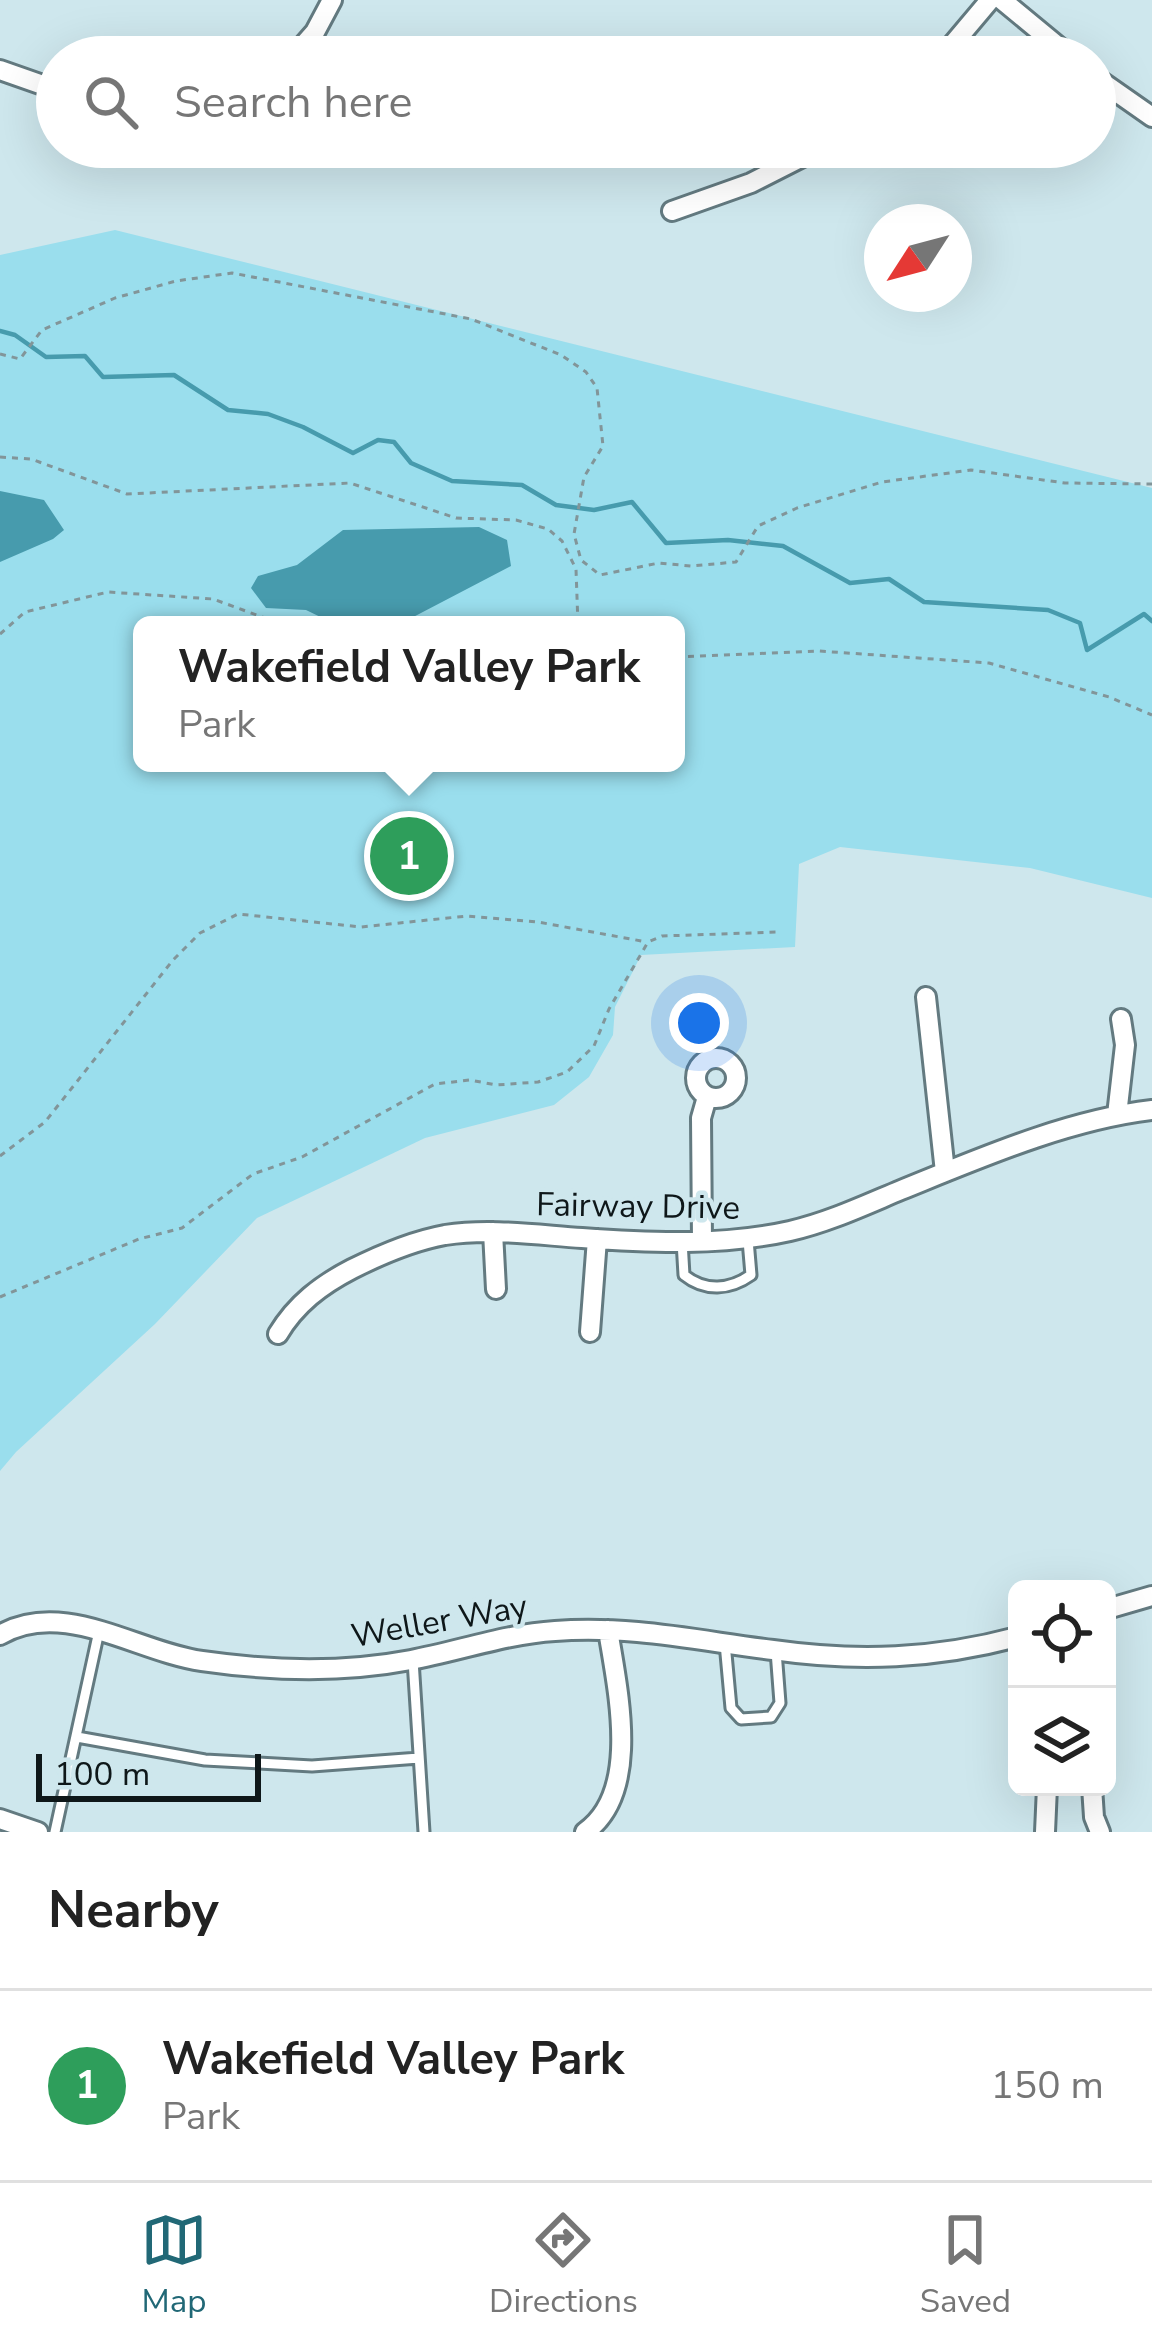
<!DOCTYPE html>
<style>
:root{--surface:#fff;--page:#f2f2f2;--text:#222;--muted:#767676;--line:#e0e0e0;--accent:#216876}
body{margin:0;font-family:"Nunito Sans",sans-serif;background:var(--page);color:var(--text)}
.controls{position:absolute;right:36px;bottom:36px;display:grid;overflow:hidden;border-radius:18px;box-shadow:0 12px 48px #0002}
.controls button{width:108px;height:108px;display:grid;place-items:center;padding:0;border:0;border-bottom:3px solid var(--line);background:var(--surface);color:var(--text);font:60px sans-serif}
.compass{position:absolute;left:864px;top:204px;width:108px;height:108px;border-radius:50%;background:var(--surface);box-shadow:0 12px 48px #0002;rotate:234deg}
.scale{position:absolute;left:36px;bottom:30px;width:225px;box-sizing:border-box;padding-left:12px;border:6px solid #0e1719;border-top:0;font-size:33px;line-height:42px;white-space:nowrap;color:#0e1719;-webkit-text-stroke:9px #cee7ed;paint-order:stroke}
.you{position:absolute;left:699px;top:1023px;width:42px;height:42px;margin:-30px;border:9px solid #fff;border-radius:50%;background:#1a73e8;box-shadow:0 0 0 18px #1a73e833}
.badge{display:grid;place-items:center;width:78px;height:78px;border-radius:50%;background:var(--accent);color:#fff;font-size:39px;font-weight:700}
.pin{position:absolute;translate:-50% -50%;border:6px solid #fff;box-shadow:0 3px 12px #0006}
.popup{position:absolute;left:133px;top:616px;width:552px;height:156px;box-sizing:border-box;display:grid;place-content:center;border-radius:18px;background:var(--surface);filter:drop-shadow(0 3px 9px #0005);font-size:39px;white-space:nowrap;color:var(--muted)}
.popup b{font-size:45px;color:var(--text)}
.popup::after{content:'';position:absolute;left:50%;top:100%;margin-left:-24px;border:24px solid transparent;border-top-color:var(--surface)}
.list{margin:0;padding:0;list-style:none}
h2{display:flex;justify-content:space-between;align-items:center;height:156px;margin:0;padding:0 48px;font-size:51px}
h2 small{font-size:39px;font-weight:400;color:var(--muted)}
.list li{display:grid;grid-template-columns:78px 1fr auto;gap:36px;align-items:center;box-sizing:border-box;height:192px;padding:0 48px;border-top:3px solid var(--line)}
.list b{display:block;font-size:45px;white-space:nowrap}
.list p{margin:0;font-size:39px;white-space:nowrap;color:var(--muted)}
.list em{font-size:39px;font-style:normal;color:var(--muted)}
.icon{flex:none;width:66px;height:66px;fill:none;stroke:currentColor;stroke-width:2;stroke-linecap:round;stroke-linejoin:round}
.map{position:relative;flex:none;width:1152px;height:1832px;overflow:hidden}
.search{position:absolute;background:var(--surface);box-shadow:0 12px 48px #0002;left:36px;right:36px;top:36px;height:132px;display:flex;align-items:center;gap:30px;box-sizing:border-box;padding:0 42px;border-radius:66px;color:var(--muted);font-size:45px}
.sheet{height:348px;background:var(--surface)}
nav{display:flex;justify-content:space-around;align-items:center;box-sizing:border-box;height:168px;border-top:3px solid var(--line);background:var(--surface);font-size:33px;color:var(--muted)}
nav a{display:grid;justify-items:center;gap:6px}
nav .on{color:var(--accent)}
.map>svg:first-child{display:block}
</style>
<div class="map">
<svg width="1152" height="1832" viewBox="0 0 1152 1832">
<rect width="100%" height="100%" fill="#cee7ed"/>
<path fill="#9adeed" fill-rule="evenodd" d="M115,230L1152,488V898L1030,868L840,847L799,864L795,947L641,955L615,1007L613,1035L589,1077L554,1105L425,1138L257,1218L155,1324L16,1452L0,1471V255ZM142,625H676V763H142Z"/>
<path fill="#479bad" d="M0,491L44,500L64,530L53,539L0,562Z
M479,527L507,540L511,566L398,625H337L306,610L266,608L251,588L258,576L297,565L343,530Z"/>
<g fill="none" stroke-linecap="round" stroke-linejoin="round">
<path stroke="#479bad" stroke-width="4.5" d="M0,331L15,335L46,357L85,356L103,377L174,375L228,410L268,414L303,427L353,453L378,440L394,442L411,463L452,481L522,485L556,505L594,510L632,502L666,543L728,540L783,546L850,583L889,579L924,602L1048,610L1080,623L1087,650L1144,614L1152,621"/>
<defs>
<path id="service" d="M682,1241L684,1275C705,1292 730,1290 751,1275L748,1240
M725,1643L731,1708L741,1719L771,1717L780,1703L776,1651
M413,1660L424,1832
M77,1737L205,1760L312,1766L419,1758
M55,1832L99,1631"/>
<path id="minor" d="M1002,0L1071,57
M293,57L315,32L332,0
M942,57L990,0
M0,70L57,90
M1095,77L1152,117
M672,211L751,183L822,147
M926,997L945,1172
M696 1078a20 20 0 1 1 40 0a20 20 0 1 1-40 0Z
M1117,1115L1125,1045L1121,1019
M493,1232L496,1289
M702,1241L701,1118L707,1097
M590,1332L597,1239
M278,1334C296,1304 321,1285 352,1269C382,1254 412,1241 445,1235C490,1228 537,1235 582,1238C650,1243 723,1246 790,1231C829,1222 865,1205 901,1190C980,1158 1067,1120 1152,1110
M1107,1609L1152,1596
M0,1635C63,1598 137,1652 202,1661C271,1671 343,1673 411,1660C459,1651 506,1634 555,1631C629,1625 700,1641 773,1650C857,1662 935,1659 1017,1637
M1092,1787L1094,1817L1100,1832
M0,1819L38,1832
M585,1832C642,1792 617,1688 608,1630
M1045,1832L1047,1787"/>
</defs>
<use href="#service" stroke="#637a80" stroke-width="15"/>
<use href="#minor" stroke="#637a80" stroke-width="24"/>
<path stroke="#829599" stroke-width="3" stroke-dasharray="6 6" stroke-linecap="butt" d="M0,354L20,359L42,330L115,298L176,281L232,273L471,319L561,355L586,372L597,388L603,446L584,477L574,534L581,560L600,575L659,563L691,566L736,562L758,526L797,508L882,482L971,470L1065,483L1152,484
M0,457L31,459L127,494L350,483L456,518L516,520L548,529L562,541L576,569L578,625
M471,625L496,619L508,625
M0,634L25,612L108,592L213,599L284,625
M676,657L819,651L989,663L1109,697L1152,715
M0,1156L45,1122L173,960L200,933L238,914L361,927L467,916L538,922L647,942
M0,1297L139,1239L182,1228L253,1174L302,1157L435,1084L470,1080L496,1085L538,1082L567,1072L594,1046L609,1009L648,942L662,936L779,932"/>
<use href="#service" stroke="#fff" stroke-width="9"/>
<use href="#minor" stroke="#fff" stroke-width="18"/>
</g>
<g text-anchor="middle" stroke-width="9" stroke-linejoin="round" paint-order="stroke">
<g font-size="33" fill="#0e1719" stroke="#cee7ed">
<text transform="translate(638 1205) rotate(1)" y="12">Fairway Drive</text>
<text transform="translate(439 1620) rotate(-10)" y="12">Weller Way</text>
</g>
</g>
</svg>
<div class="controls">
<button><svg class="icon" aria-label="locate" viewBox="0 0 24 24"><circle cx="12" cy="12" r="6"/><path d="M12 2v4M12 18v4M2 12h4M18 12h4"/></svg></button>
<button><svg class="icon" aria-label="layers" viewBox="0 0 24 24"><path d="M12 4l9 5-9 5-9-5zM3 14l9 5 9-5"/></svg></button>
</div>
<svg class="compass" viewBox="-18 -18 36 36"><path d="M0-13l5 13h-10z" fill="#e53935"/><path d="M0 13l5-13h-10z" fill="#767676"/></svg>
<div class="scale">100 m</div>
<div class="you"></div>
<div class="pin badge" style="left:409px;top:856px;background:#2e9e5b">1</div>
<div class="popup"><b>Wakefield Valley Park</b>Park</div>
<div class="search"><svg class="icon" aria-label="search" viewBox="0 0 24 24"><circle cx="10" cy="10" r="6"/><path d="M15 15l6 6"/></svg>Search here</div>
</div>
<section class="sheet">
<h2>Nearby<small></small></h2>
<ul class="list">
<li><span class="badge" style="background:#2e9e5b">1</span><div><b>Wakefield Valley Park</b><p>Park</p></div><em>150 m</em></li>
</ul>
</section>
<nav>
<a class="on"><svg class="icon" aria-label="map" viewBox="0 0 24 24"><path d="M3 6l6-2 6 2 6-2v14l-6 2-6-2-6 2zM9 4v14M15 6v14"/></svg>Map</a>
<a><svg class="icon" aria-label="directions" viewBox="0 0 24 24"><path d="M12 3l9 9-9 9-9-9zM9 14v-3h6M13 9l2 2-2 2"/></svg>Directions</a>
<a><svg class="icon" aria-label="saved" viewBox="0 0 24 24"><path d="M7 4h10v16l-5-4-5 4z"/></svg>Saved</a>
</nav>
